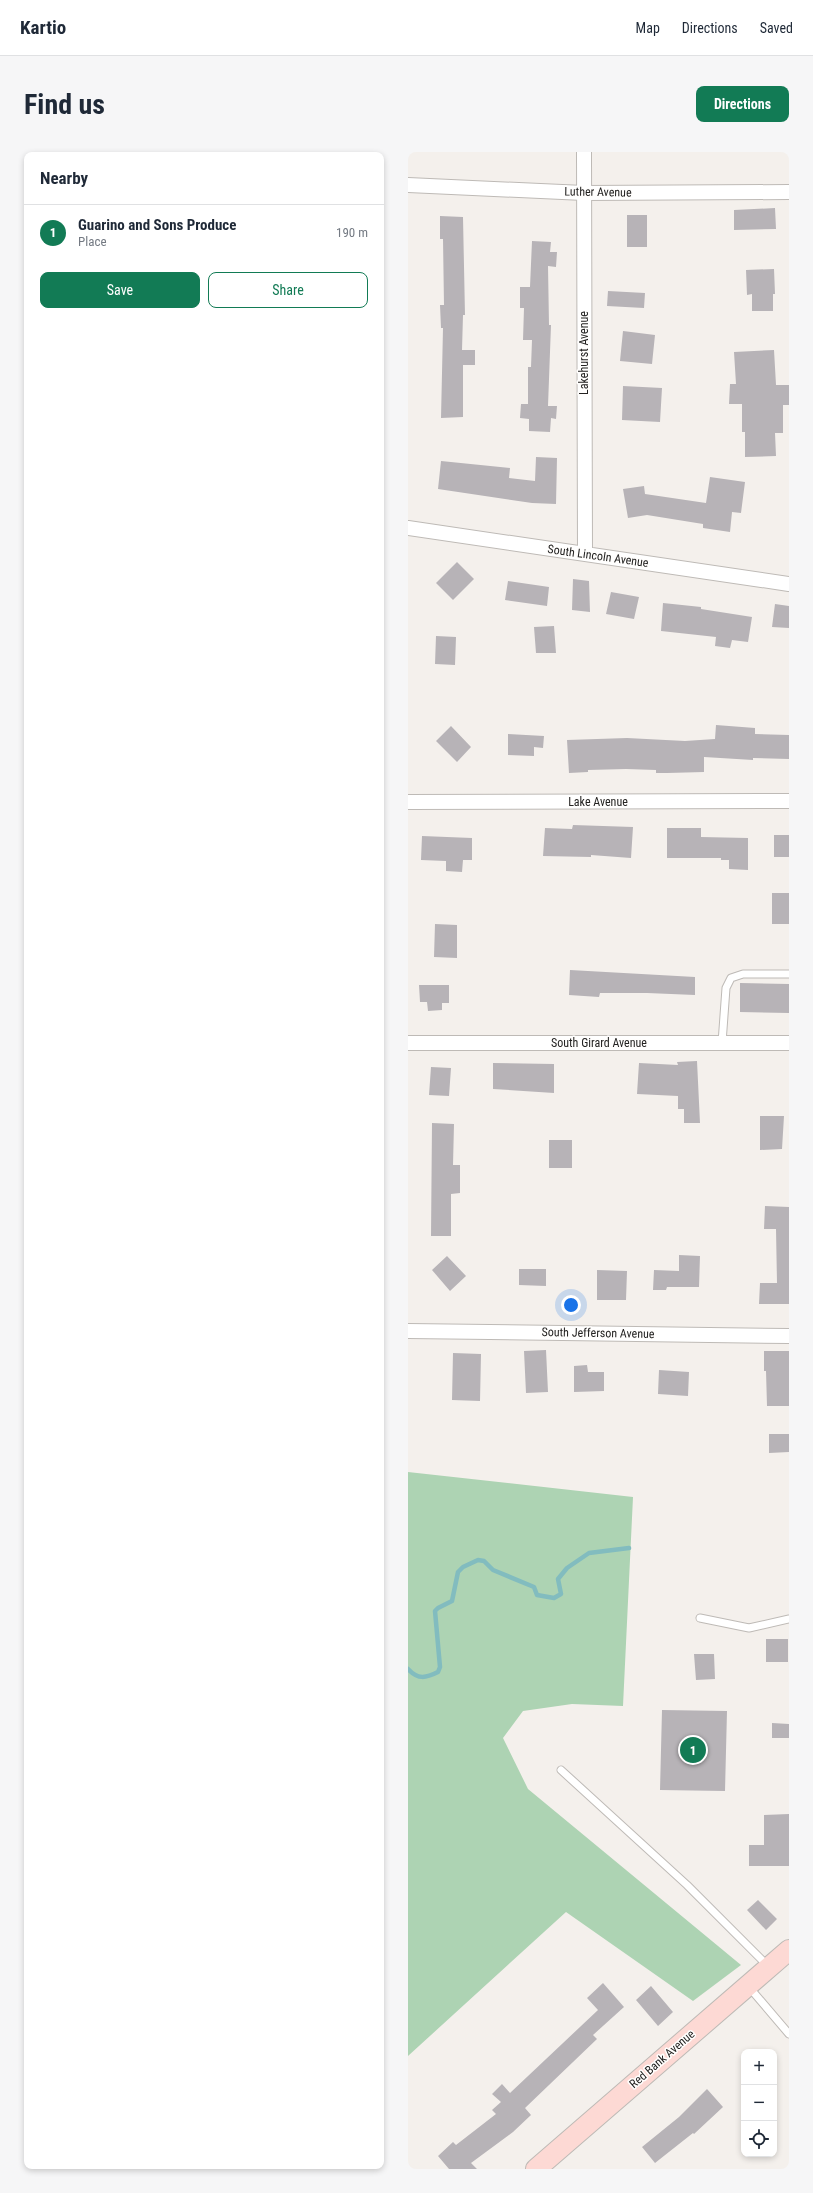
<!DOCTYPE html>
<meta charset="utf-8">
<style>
:root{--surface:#fff;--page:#f6f6f7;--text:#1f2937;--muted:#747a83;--line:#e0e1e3;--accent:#127b55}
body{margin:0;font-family:"Roboto Condensed",sans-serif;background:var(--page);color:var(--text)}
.controls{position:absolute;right:12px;bottom:12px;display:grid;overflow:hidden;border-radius:8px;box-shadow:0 2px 6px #0003}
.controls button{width:36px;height:36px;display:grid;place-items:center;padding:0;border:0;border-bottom:1px solid var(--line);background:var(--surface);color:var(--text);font:20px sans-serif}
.you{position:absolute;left:163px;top:1153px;width:14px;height:14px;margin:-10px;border:3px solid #fff;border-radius:50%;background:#1a73e8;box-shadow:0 0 0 6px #1a73e833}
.badge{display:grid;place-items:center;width:26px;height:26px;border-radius:50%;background:var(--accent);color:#fff;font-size:13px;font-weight:700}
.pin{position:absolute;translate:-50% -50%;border:2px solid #fff;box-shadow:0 1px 4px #0006}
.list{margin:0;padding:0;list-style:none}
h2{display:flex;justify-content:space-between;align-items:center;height:52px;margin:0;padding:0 16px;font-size:17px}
h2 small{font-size:13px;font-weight:400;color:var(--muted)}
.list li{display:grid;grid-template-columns:26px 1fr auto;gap:12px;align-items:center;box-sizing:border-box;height:56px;padding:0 16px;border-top:1px solid var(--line)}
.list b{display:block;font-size:15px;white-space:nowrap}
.list p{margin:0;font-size:13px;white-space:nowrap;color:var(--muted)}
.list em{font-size:13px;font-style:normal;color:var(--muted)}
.actions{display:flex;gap:8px;padding:12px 16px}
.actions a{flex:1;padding:9px 0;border:1px solid var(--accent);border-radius:8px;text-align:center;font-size:14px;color:var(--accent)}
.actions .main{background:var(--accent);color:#fff}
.icon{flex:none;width:22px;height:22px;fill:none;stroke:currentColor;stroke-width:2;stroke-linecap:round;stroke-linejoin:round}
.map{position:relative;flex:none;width:381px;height:2017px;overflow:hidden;border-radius:8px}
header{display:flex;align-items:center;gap:24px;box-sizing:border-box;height:56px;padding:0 20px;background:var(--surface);border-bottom:1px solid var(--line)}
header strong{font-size:19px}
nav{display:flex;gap:22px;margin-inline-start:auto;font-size:14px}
.intro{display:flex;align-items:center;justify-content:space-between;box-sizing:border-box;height:96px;padding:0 24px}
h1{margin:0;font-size:28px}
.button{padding:10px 18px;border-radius:8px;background:var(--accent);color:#fff;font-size:14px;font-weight:700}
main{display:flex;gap:24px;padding:0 24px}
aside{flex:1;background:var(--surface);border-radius:8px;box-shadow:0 2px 6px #0003}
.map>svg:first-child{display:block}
</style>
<header>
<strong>Kartio</strong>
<nav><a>Map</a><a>Directions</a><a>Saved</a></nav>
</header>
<div class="intro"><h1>Find us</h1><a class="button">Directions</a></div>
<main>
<aside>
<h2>Nearby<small></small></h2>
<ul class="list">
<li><span class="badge">1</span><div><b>Guarino and Sons Produce</b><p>Place</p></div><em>190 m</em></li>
</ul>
<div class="actions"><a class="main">Save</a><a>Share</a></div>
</aside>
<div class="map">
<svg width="381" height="2017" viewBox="0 0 381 2017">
<rect width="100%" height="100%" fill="#f4f0ec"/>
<path fill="#add3b3" d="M0,1320L225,1345L215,1554L164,1552L115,1559L95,1586L120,1637L333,1813L285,1849L158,1760L0,1904Z"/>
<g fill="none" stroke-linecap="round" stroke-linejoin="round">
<path stroke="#82bcbf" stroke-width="4.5" d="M0,1517C10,1528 18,1526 30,1520L32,1515L27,1459L30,1456L44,1449L50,1420L55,1415L70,1408L76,1409L85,1418L126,1435L129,1443L146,1446L153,1442L150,1427L159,1416L181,1401L221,1396"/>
</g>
<path fill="#b7b3b7" d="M367,56L368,77L326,78V58Z
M219,63H239V95H219Z
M32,64L55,65L57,163H55L54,198H67V213H55V265L33,266L35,176H33L32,153H36L35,87H32Z
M124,89L143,90L142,100H149L148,115L140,114L141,173H143L140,254H149L148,267L143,266L142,280L121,279V267L112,266L113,252H120V215H123L124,188H115L116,156H112V135H122Z
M366,117L367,142H365V159H344V142L339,143L338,118Z
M200,139L237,141L236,156L199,154Z
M215,179L247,183L244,212L212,209Z
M366,198L368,233H381V253H375V281H367L368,304L337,305V280H334V252H321L322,232H328L326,200Z
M215,234L254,236L252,270L214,268Z
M128,305L149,306L148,352L124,351L30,337L33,309L102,316L101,326L127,329Z
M302,325L337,330L333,361L324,360L322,380L295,376V372L239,363L220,366L215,337L236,334L237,342L298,351Z
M49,410L66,427L45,448L28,431Z
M165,427L181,429L182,460L164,458Z
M100,429L141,435L139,454L97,448Z
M203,440L231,445L226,467L198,462Z
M255,451L293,455V457L344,465L340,490L324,488L322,496L307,494L308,485L253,479Z
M367,452L381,454V476L364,475Z
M146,474L148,501H128L126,475Z
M28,484L48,485L47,513L27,512Z
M308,573L347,576V582L381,583V607L345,606V608L296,605V620L259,621H248V618L218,617L180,618V620L161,621L159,588L219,586L277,589L307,587Z
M43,574L63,595L49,610L28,589Z
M100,582L136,584L135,596L126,595V604L100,603Z
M165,673L225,675L223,706L183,703V705L135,704L137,676L164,677Z
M259,676H293V685L340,686V718L321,717V708H313V706H259Z
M366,683H381V705H366Z
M14,684L64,686V708H55L54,720L38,719V709L13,708Z
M364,741H381V772H364Z
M27,772L49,773V806L26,805Z
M162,818L287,825V843L239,841H192L191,845L161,843Z
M332,831L381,832V861L332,860Z
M11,833H41V851H34V858L20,859L19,850H12Z
M289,909L292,971H276V957H270V944L229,942L231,911L270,913L269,910Z
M85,911L146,912V941L85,937Z
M23,915L43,916L41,944L21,943Z
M352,964H376L374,997L352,998Z
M24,971L46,972L45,1013H52V1041L43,1042V1084H23Z
M141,988H164V1016H141Z
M357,1054L381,1055V1152H351L352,1131H369L368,1077H356Z
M271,1103L292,1104L291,1135H259L258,1138H245L246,1118L271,1119Z
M39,1104L58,1124L42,1139L24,1118Z
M111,1117H138V1134L111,1133Z
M189,1118L219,1119L218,1148H189Z
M138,1198L140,1240L118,1241L116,1199Z
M356,1199H381V1254H359L358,1219H356Z
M45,1201L73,1202L72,1249L44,1248Z
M179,1213L180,1220H196V1239L166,1240V1214Z
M251,1218L281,1220L280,1244L250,1242Z
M361,1282H381V1300L361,1301Z
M358,1487H380V1510H358Z
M286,1502H306L307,1527L288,1528Z
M254,1558L319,1559L317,1639L252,1638Z
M364,1571L381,1572V1586H364Z
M381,1662V1714H341V1693H356V1663Z
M350,1748L369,1767L358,1778L339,1758Z
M195,1831L216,1855L185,1883L189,1887L117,1956L123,1963L105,1980L63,2011L69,2017H41L30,2004L45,1990L48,1993L88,1962L84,1958L93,1950L84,1942L94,1932L102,1941L190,1858L179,1846Z
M243,1834L265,1860L250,1874L228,1848Z
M299,1937L315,1955L286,1982L285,1981L247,2011L234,1995L271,1965Z"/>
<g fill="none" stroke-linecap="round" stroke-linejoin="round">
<defs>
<path id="lane" d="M314,891L318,836L323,826L335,822H381
M292,1466L341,1476L381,1467
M153,1618L279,1733L361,1815
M341,1835L381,1882"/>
<path id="street" d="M176,0L177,402
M0,33L176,41L381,40
M0,376L381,432
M0,650L381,649
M0,891H381
M0,1179L381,1184"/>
<path id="secondary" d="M128,2017L381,1798"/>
</defs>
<use href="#lane" stroke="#bebab6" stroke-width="9"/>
<use href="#street" stroke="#bebab6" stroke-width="16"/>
<use href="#secondary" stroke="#bebab6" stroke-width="22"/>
<use href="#lane" stroke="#fff" stroke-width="7"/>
<use href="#street" stroke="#fff" stroke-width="14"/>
<use href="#secondary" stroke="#fdd9d4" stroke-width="20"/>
</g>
<g text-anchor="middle" stroke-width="3" stroke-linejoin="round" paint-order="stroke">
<g font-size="12" fill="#232221" stroke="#fffefd">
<text transform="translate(190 40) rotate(1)" y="4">Luther Avenue</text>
<text transform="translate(176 201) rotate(-90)" y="4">Lakehurst Avenue</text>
<text transform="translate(190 404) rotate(8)" y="4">South Lincoln Avenue</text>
<text x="190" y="654">Lake Avenue</text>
<text x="191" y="895">South Girard Avenue</text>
<text transform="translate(190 1181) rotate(1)" y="4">South Jefferson Avenue</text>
<text transform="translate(254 1907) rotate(-41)" y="4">Red Bank Avenue</text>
</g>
</g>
</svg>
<div class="controls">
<button>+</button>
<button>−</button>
<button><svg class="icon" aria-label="locate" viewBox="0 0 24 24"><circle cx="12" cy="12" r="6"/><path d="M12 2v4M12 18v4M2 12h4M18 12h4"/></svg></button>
</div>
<div class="you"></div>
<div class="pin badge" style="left:285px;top:1598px">1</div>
</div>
</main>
